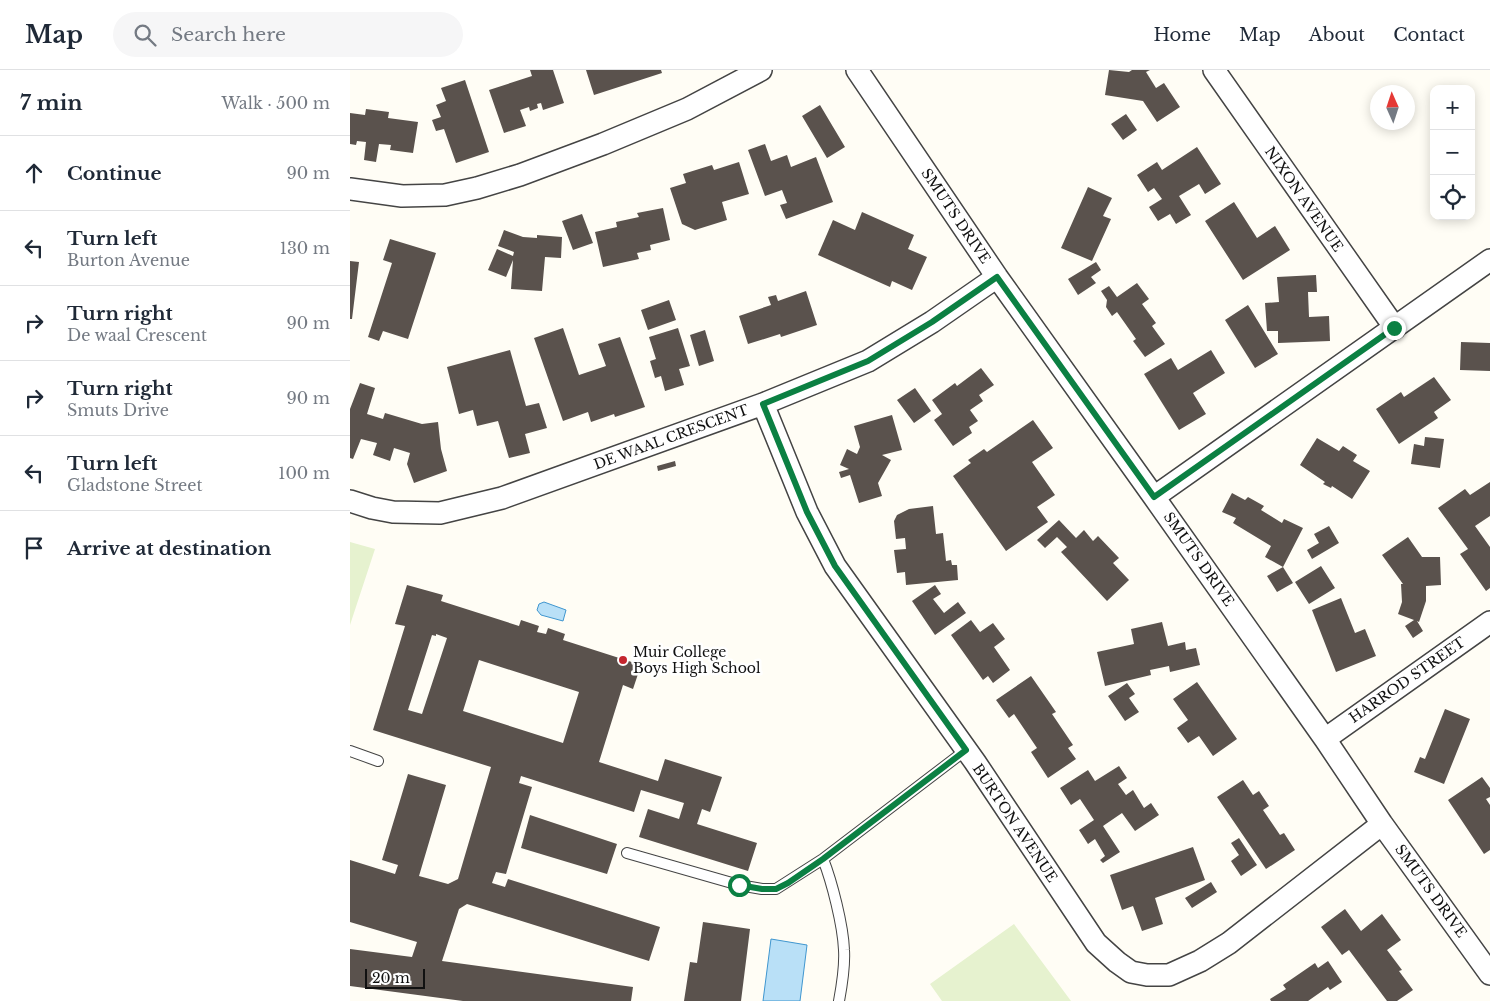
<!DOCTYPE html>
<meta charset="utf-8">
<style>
:root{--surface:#fff;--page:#f6f6f7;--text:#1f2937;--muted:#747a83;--line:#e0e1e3}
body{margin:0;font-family:"Libre Baskerville",serif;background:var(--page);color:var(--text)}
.controls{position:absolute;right:15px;top:15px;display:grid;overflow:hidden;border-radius:10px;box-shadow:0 2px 12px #0003}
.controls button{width:45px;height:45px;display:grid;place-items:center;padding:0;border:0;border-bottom:1px solid var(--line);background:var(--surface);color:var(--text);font:25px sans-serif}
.compass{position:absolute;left:1020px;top:15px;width:45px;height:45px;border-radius:50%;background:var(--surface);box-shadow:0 2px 12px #0003;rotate:357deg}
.scale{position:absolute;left:15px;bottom:12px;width:60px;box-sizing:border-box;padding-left:5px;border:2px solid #111;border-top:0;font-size:14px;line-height:18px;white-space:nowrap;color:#111;-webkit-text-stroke:4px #fff;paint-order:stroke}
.stop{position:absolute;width:15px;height:15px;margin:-11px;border:4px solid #0b8043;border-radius:50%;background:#fff}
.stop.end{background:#0b8043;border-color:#fff;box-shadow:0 1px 5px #0008}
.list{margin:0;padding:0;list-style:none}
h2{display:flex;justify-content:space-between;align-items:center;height:65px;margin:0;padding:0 20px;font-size:21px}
h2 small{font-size:16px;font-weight:400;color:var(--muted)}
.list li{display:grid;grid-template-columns:32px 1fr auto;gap:15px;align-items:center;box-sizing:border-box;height:75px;padding:0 20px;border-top:1px solid var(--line)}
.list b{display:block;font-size:19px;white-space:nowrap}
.list p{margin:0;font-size:16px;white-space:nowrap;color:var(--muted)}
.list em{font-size:16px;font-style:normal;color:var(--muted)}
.icon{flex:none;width:28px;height:28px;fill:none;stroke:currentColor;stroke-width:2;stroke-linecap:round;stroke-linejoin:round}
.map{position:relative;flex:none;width:1140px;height:931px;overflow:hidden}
header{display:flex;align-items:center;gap:30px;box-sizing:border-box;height:70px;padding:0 25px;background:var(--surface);border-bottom:1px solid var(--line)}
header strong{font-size:24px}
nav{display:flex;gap:28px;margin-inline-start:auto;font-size:18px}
.search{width:350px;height:45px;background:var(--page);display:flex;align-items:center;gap:12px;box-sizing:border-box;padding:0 18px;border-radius:28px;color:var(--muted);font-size:19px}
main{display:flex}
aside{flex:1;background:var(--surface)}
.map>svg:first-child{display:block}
</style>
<header>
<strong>Map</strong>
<div class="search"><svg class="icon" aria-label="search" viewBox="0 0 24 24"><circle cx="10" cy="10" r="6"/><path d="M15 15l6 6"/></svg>Search here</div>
<nav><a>Home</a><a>Map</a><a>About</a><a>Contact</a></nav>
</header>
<main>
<aside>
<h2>7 min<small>Walk · 500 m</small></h2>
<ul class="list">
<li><svg class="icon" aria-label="ahead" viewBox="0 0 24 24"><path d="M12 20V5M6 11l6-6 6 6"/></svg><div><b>Continue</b></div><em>90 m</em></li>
<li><svg class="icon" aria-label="left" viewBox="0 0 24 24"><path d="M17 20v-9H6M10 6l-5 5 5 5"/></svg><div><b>Turn left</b><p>Burton Avenue</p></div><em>130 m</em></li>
<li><svg class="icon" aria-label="right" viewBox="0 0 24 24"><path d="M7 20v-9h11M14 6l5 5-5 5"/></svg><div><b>Turn right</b><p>De waal Crescent</p></div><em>90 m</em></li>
<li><svg class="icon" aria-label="right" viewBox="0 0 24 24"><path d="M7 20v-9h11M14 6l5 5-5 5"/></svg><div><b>Turn right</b><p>Smuts Drive</p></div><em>90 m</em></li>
<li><svg class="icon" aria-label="left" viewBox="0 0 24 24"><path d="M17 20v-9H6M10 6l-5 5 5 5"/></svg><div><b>Turn left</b><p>Gladstone Street</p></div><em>100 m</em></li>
<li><svg class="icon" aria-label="arrive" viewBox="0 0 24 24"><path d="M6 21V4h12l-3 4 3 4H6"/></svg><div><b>Arrive at destination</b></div></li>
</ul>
</aside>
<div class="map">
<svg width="1140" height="931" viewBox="0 0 1140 931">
<rect width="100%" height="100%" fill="#fffdf5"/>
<path fill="#e6f2cf" d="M0,472L25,479L0,555Z
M664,854L721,931H592L580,914Z"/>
<path fill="#b9e0f7" stroke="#3f96cf" d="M194,532L216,540L213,551L191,545L187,540L189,534Z
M421,869L457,875L450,931H413Z"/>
<path fill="#5a524d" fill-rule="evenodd" d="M180,0H203L214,33L193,40L191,33L187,34L188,38L180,41L179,37L170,40L176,56L154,63L139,20L182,6Z
M236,0H311L312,3L244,25Z
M759,0L779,2L782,0H800L796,2L806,18L814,13L830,37L807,52L793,31L755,25Z
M115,10L139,82L106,93L94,59L86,61L82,50L91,47L86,35L96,31L91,18Z
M470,35L495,77L477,88L452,46Z
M16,39L39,42L38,48L68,52L63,83L40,80L41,75L29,74L26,92L14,90L16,72L7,71L6,75L0,74V43L15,45Z
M776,44L787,60L773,70L761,54Z
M415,74L421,91L437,85L441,97L466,87L483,132L436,149L430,135L437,133L432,120L415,126L398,80Z
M847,77L871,114L855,124L849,114L829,126L841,145L826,154L820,144L808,151L799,137L812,129L804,118L798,122L787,105L807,92L812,100Z
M389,92L399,124L372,132L377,150L345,160L332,154L320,118L336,113L333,104L362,95L364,100Z
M738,117L762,128L753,146L761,149L742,191L711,178Z
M884,132L907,168L925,156L940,180L893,210L855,151Z
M313,138L320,170L300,175L301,180L287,183L289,189L253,197L245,162L267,157L266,152L289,147L287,143Z
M512,142L564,165L558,179L577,187L562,220L542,211L540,217L468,185L483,150L505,160Z
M232,144L243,173L223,180L212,151Z
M154,160L173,167L187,168V165L212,167L211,188L195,187L192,221L161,219L163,190L156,207L138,200L147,179L163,186L164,182L148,176Z
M40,169L86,183L58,269L33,261L29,271L18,267L42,193L33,190Z
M0,191L9,192L2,249H0Z
M746,192L751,200L741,207L746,213L728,225L718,209Z
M966,205L967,222H958L959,247L979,246L980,271L928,273V261H917L915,233L929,232L927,207Z
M787,213L799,229L792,234L806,253L802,256L815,274L795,287L783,271L786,269L767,242L762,246L756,237L757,230L751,221L759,216L767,227Z
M456,221L467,255L431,267L430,264L398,274L389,246L421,235L418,227L426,225L428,231Z
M319,230L326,250L298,260L291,240Z
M898,235L928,284L905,298L875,250Z
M213,258L229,305L256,296L248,274L270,267L295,337L265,347L264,344L241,352L238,342L213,351L184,268Z
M328,258L340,296L329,299L334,315L315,321L311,306L305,308L300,291L306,289L299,267Z
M355,260L364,291L349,296L340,265Z
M1111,272L1140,273V301L1110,300Z
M160,280L176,336L189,333L197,358L175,364L180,383L159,388L148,351L127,356L123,340L109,344L97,297Z
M861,280L875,303L843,323L856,344L829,360L794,304L821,288L828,300Z
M631,298L644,315L629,325L633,331L620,340L628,351L619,357L622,363L603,376L584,350L592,344L582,330L605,313L607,316Z
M1084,307L1101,330L1084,342L1088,348L1049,374L1026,339L1051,322L1054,327Z
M10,313L25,318L17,344L33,349L35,343L72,354L88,352L91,379L97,401L64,413L57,394L60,383L44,378L40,391L23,385L27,373L11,369L3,389L0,388V339Z
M565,318L581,341L564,353L547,330Z
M542,345L552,380L532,385L541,390L528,413L532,426L509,433L500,405L491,408L489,402L499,399L490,395L497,379L507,384L510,377L504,356Z
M683,350L703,378L682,392L705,425L687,437L698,452L656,481L603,406L621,393L618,390L634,379L637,382Z
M1075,367L1094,369L1090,398L1061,394L1064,374L1074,376Z
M967,368L989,381L993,376L1007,385L1003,391L1020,401L1002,429L982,416L981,418L973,414L975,412L950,395Z
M325,391L326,396L308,401L307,396Z
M1140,412V446L1125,456L1140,477V518L1136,521L1110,484L1118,479L1088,438L1115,419L1120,425Z
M882,423L895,430L898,427L914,436L911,440L932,453L934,449L953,458L933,497L915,487L921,476L883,453L886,448L872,442Z
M583,436L586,464L593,463L596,491L601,490L602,495H607L608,510L556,515L555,502L547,503L544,480L556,479L555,468L546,469L544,451L547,445L559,439Z
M709,450L726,468L734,460L743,471L748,466L769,488L763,493L779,510L757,531L711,482L717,477L707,467L695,478L687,470Z
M979,456L989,473L962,489L957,480L969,473L964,464Z
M1058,467L1072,487H1090L1091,515L1076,516V531L1069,552L1067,551L1073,561L1063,568L1055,556L1064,550L1048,544L1052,532L1051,514H1053L1032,485Z
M971,496L985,518L959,534L945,512Z
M933,497L943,513L927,522L917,506Z
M57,515L93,525L91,531L169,556L171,550L189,556L187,562L196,564L198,558L215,564L213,570L291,595L283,619L273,615L249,692L308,711L315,689L372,707L360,742L352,739L347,754L407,773L398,801L289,767L298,739L329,749L334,733L291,720L284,742L171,706L169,713L182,717L156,804L146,802L142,813L155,817L158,809L310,857L299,891L117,834L109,839L92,891L283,917L281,931H113L0,916V879L62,887L67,872L0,852V790L45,804L48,795L32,790L58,704L96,715L69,806L98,814L108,809L141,697L23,660L55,556L45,554ZM86,564L97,568L72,644L58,640L82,565L86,566ZM129,590L229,622L213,673L113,641Z
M585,515L591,524L583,529L594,543L608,532L616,543L585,565L562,531Z
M991,528L1005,563L1015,559L1026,586L986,602L962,540Z
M621,550L630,562L643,553L655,569L644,577L660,600L643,613L638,606L633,610L601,565Z
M812,552L818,576L835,572L836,580L846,578L850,595L820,602L819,596L800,600L801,605L755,616L747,582L784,574L781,559Z
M681,606L706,642L702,644L723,675L718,678L726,689L698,708L681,682L687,678L664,644L659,648L646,630Z
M847,612L887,669L863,686L849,666L838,673L827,658L838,650L823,629Z
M777,613L785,624L779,628L789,642L775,651L758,626Z
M1095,639L1120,649L1094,714L1064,702L1070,687L1075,689Z
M769,696L777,708L768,714L776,725L783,720L794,738L801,733L809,745L785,761L772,743L753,756L770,782L753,793L750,790L755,786L745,769L738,774L729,760L744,750L730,729L721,735L710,718L738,700L745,711Z
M1132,707L1140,718V727L1136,729L1140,735V780L1134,784L1098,730Z
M893,710L903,725L909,721L919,736L913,740L930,765L934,763L945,780L916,799L867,727Z
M180,745L267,774L257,804L171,778Z
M889,768L907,795L891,806L881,791L889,785L881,773Z
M843,777L855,810L805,828L813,854L792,861L783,836L772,840L760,805Z
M861,812L867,822L842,838L835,828Z
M995,839L1011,861L1032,844L1051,870L1037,880L1052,900L1049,901L1063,920L1047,931H1037L999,880L992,885L971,857Z
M353,852L400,859L391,931H334L340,892L347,893Z
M978,891L992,912L980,920L978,917L958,931H921L920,929L936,919L933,915L965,893L968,898Z"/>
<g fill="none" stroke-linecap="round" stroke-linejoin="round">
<defs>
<path id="lane" d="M0,681L28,691
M277,783L389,815L412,819H426L473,789L616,680
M473,789C482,812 493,855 494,880C495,896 492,915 489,931"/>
<path id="street" d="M507,0L647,207L804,427L975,669L1032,754L1140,904
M864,0L1045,258
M0,119L52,126L95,125L127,118L170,105L253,74L337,39L411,0
M413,334L457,442L485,496L625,692L746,873L767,892L781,902L797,905H819L850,891L879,873L1032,754
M804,427L1140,190
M0,431L22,438L43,442L90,443L152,428L413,334L518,291L582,252L647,207
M975,669L1140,552"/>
</defs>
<use href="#lane" stroke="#444" stroke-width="12"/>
<use href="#street" stroke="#444" stroke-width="24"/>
<use href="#lane" stroke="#fff" stroke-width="10"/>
<use href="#street" stroke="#fff" stroke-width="21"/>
</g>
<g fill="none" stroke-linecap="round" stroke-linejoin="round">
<path stroke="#0b8043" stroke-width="6" d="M389,815L412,819H426L438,813L473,789L616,680L485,496L457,442L413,334L518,291L582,252L647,207L804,427L1044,258"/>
</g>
<circle fill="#c4262e" stroke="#fff" stroke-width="2" cx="273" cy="590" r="5"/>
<g text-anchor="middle" stroke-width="5" stroke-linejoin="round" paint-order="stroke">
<g font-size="14" fill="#111" stroke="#fff">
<text transform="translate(954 129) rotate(55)" y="5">NIXON AVENUE</text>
<text transform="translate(606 146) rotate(56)" y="5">SMUTS DRIVE</text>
<text transform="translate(321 367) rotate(-20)" y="5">DE WAAL CRESCENT</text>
<text transform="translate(849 489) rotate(55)" y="5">SMUTS DRIVE</text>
<text transform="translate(1057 610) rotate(-35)" y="5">HARROD STREET</text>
<text transform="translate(665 753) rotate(56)" y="5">BURTON AVENUE</text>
<text transform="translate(1081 821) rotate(54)" y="5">SMUTS DRIVE</text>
</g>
<g font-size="14" fill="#111" stroke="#fff" text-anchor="start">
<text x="283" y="587">Muir College<tspan x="283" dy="16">Boys High School</tspan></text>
</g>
</g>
</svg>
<div class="controls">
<button>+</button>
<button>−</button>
<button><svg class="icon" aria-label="locate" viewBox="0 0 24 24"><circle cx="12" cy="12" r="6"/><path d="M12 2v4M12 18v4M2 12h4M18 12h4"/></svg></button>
</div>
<svg class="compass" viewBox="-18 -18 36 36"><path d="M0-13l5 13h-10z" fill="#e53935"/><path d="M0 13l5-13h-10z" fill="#747a83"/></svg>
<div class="scale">20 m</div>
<div class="stop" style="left:389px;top:815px"></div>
<div class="stop end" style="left:1044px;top:258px"></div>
</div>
</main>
